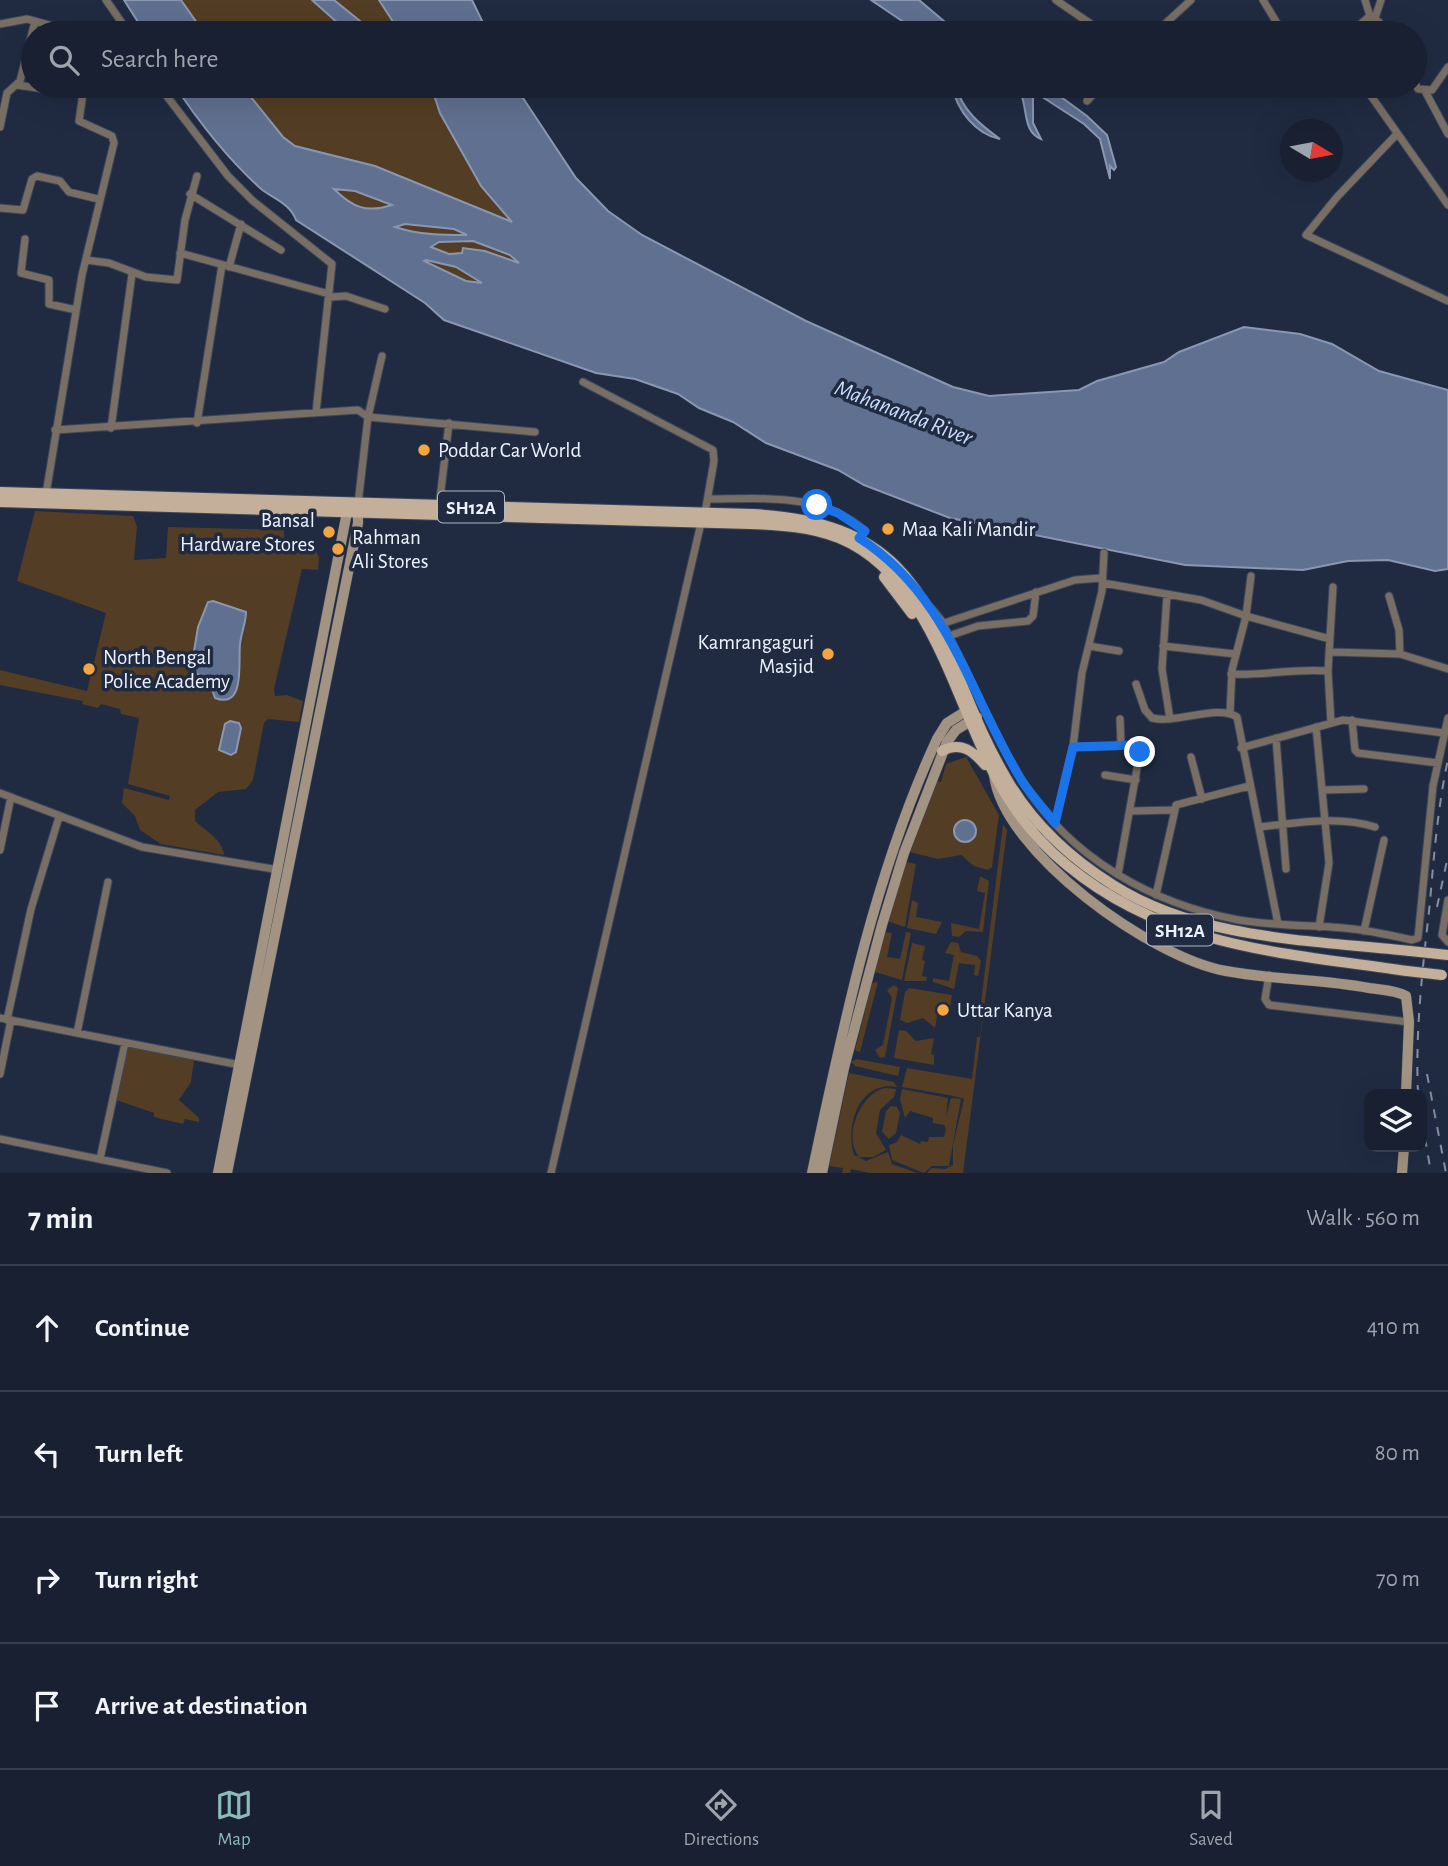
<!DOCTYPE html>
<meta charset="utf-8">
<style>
:root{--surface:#182032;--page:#252d3e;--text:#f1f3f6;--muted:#9fa3ac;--line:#363e4d;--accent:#8bbbb9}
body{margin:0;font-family:"Alegreya Sans",sans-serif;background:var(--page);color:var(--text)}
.controls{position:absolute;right:21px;bottom:21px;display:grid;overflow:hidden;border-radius:14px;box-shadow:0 7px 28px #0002}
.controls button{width:63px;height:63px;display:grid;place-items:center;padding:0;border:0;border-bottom:2px solid var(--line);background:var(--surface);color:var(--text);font:35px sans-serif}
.compass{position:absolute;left:1280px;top:119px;width:63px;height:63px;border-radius:50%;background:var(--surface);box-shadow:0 7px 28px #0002;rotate:100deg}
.stop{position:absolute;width:21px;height:21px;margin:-16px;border:5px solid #1a73e8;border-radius:50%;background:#fff}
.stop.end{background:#1a73e8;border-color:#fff;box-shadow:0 2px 7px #0008}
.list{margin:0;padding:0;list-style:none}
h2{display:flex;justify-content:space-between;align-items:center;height:91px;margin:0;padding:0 28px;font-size:30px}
h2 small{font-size:23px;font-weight:400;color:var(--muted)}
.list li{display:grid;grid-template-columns:46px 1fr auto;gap:21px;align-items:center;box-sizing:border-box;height:126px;padding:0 28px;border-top:2px solid var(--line)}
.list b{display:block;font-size:26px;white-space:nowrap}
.list em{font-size:23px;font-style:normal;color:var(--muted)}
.icon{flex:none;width:38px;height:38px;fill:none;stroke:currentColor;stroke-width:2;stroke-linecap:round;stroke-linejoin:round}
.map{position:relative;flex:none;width:1448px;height:1173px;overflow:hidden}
.search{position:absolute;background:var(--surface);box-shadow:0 7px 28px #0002;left:21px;right:21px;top:21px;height:77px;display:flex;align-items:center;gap:18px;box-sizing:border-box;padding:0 24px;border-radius:38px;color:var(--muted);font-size:26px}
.sheet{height:595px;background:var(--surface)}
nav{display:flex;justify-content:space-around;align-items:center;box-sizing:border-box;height:98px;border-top:2px solid var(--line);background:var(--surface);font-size:19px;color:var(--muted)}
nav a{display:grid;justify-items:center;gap:4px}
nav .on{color:var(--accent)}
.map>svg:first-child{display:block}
</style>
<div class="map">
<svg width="1448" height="1173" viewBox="0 0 1448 1173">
<rect width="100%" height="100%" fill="#202b42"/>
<path fill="#533d24" d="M181,0H312L349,33H204Z
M334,0H379L398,28L365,25Z
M242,86H431L440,113L481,186L513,223L375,166L295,146L283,137Z
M333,188L355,191L393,205C365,212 354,208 333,188Z
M405,224L454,229L467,235C443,235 419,234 394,227Z
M473,241L510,255L519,263L466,248L462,253L449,254L431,247L439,242Z
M426,260L456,267L482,283L466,281L423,261Z
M35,511L133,516L137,527L134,560L166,558L168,527L284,530V551H316L319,557L318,570L302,569L274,689L275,696L287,695L303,701L299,722L268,719L264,723L253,780L246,789L218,792L195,810V821C206,831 222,839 224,855L161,844L140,830L135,816L122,803L124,788L169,800L170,796L128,784L139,718L121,714L120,709L101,704L98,708L82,704L83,701L0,685V670L87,691L106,613L17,581Z
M966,757L999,815L992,867L988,870L974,866L961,855L938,859L910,852L936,781L941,782L946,764Z
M1003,824L1007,830L963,1173H927L931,1168L945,1169L953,1165V1145L964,1099C960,1096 912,1089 902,1087L907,1068L972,1079L977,1037H980L982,1020L979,1019Z
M906,862L916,864L905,927L887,921Z
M980,876L989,881L983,932L966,931L959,937L952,936L951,923L979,929L985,893L977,891Z
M912,900L918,903L916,917L942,922L936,934L907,928Z
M885,932L892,933L887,957L900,959L906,932L911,933L902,980L875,972Z
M951,942L958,943L961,952L977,956L981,961L978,976L974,975L975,965L959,963L954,989L933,982V978L949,981L954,955L945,953Z
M912,943L925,946L922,960L925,961L922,976L927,977L926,981H904Z
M878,982L860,1052L855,1050L872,983Z
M894,985L898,988L885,1057L880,1058L875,1050L883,1045L892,998L887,990Z
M909,988L952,995L950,1009L938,1011L935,1028L923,1018L907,1023L900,1020L905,992Z
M899,1030L906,1031L916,1041L934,1038L931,1054L934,1055V1065L894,1058Z
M128,1047L194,1060L191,1082L179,1100L199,1118V1122L185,1119L183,1124L154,1117V1113L116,1100Z
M856,1059L900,1067L898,1076L855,1066L851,1062Z
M849,1073L894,1082L897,1087C859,1080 845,1126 854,1155L866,1161L888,1152L892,1164L917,1173H869L851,1169L850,1173H842L843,1168L829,1166Z
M886,1088L896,1089L894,1097L880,1110L876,1133L886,1150L873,1157H859C842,1136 861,1092 886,1088Z
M902,1089L948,1098L946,1116L951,1098L961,1099L949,1166H932L924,1173L892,1160L889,1145L897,1142L901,1135L920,1144L921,1141L928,1142L929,1137H944L946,1129L944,1125L933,1123V1118L910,1111L905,1118L900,1099Z
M891,1106L897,1107L900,1113L896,1133L889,1139L882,1132L886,1111Z"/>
<path fill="#607090" stroke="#8a97b1" stroke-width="2" fill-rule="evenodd" d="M124,0H181L204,33H145Z
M312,0H334L365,25L397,28L379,0H472L488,33H349Z
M871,0H919L958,33H920Z
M175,86H242L283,137L295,146L375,166L512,222L481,186L440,113L431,86H515L576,178L608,211L642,235L806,321L953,387L989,396L1079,390L1097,381L1164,362L1179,352L1244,327L1300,334L1332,344L1379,371L1448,390V569L1435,571L1388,560L1348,561L1303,570L1185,565L950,518L864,485L838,470L766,443L733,422L699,408L678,394L635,379L596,373L444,320L425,303L296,220C290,203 273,199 260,188C228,159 199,122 175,86ZM334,189L355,191L392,205C367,213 353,208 334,189ZM405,224L454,229L467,235C444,235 419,235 395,227ZM473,241L510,255L519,263L485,251L463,248L462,253L449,254L431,247L439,242ZM426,260L456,267L482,283L466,281L424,261Z
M952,86H957C960,109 982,126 1000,139C975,134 957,110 952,86Z
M1016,86H1046L1087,116L1107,135L1116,167L1114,170L1110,166V179L1100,139L1084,124L1033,91V123L1041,139C1020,131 1030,102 1016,86Z
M213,601L246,612C246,623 241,633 240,644C238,661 246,710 215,698L210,683L191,669L198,627L208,602Z
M230,721L239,723L241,728L236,752L231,755L219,750L225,724Z
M954 831a11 11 0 1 1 22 0a11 11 0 1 1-22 0Z"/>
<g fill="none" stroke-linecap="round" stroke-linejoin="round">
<defs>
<path id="street" d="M106,0L129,33
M1056,0L1104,33
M1263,0L1283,33
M1365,0L1370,16
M1375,18L1381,0
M0,24L27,19L78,33
M1155,33L1191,0
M1350,33L1370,16L1379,22L1386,33
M1415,83L1418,89L1432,90L1448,67
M17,85L51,90
M159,86L228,176L253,201L332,264L316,412
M1364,86L1448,205
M1246,88L1252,86
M1425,91L1448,134
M1087,101L1101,86
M0,127L7,93L20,81L35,21
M1396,135L1337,197L1306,235L1448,301
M190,194L281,250
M0,208L23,210L32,179L37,176L60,181L69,192L98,199
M25,239L21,273L49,280V304L76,310
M180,253L329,294
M86,260L109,263L146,277L177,280L185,220L197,176
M229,267L241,224
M331,297L346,296L385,309
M382,356L368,417L535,432
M583,382L713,450L714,461L705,513
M197,423L222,265
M111,428L132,274
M55,430L358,410L368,417L358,504
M46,494L82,275L114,143L112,136L79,121L84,86
M708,499C762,499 821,492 865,531L859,538
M439,507L449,423
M1103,583L1201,600L1246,616L1330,639
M1167,595L1162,669L1170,719
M1389,596L1399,630L1400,654
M931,608L941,620C968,673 991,729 1022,781C1070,858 1152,904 1239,920C1274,926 1309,925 1344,928C1367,930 1390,935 1412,940L1418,938L1433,786L1448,718
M941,624L1075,580L1101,578
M946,637L978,626L1028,621L1033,616L1036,592
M1089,646L1119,651
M1163,646L1235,654
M1331,652L1400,654L1448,669
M1231,674C1264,676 1295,668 1328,671
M1136,684L1145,710L1152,718C1177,724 1217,704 1237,717L1278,924
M1230,713L1232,670L1246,616L1251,576
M1120,719L1121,744
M1352,720L1355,750L1358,753L1438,763
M1331,723L1328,671L1333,587
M1316,727L1329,863L1319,927
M1276,738L1286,869
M1073,747L1136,745L1140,752L1118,875
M1241,748L1343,720L1444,733
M1191,757L1202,799
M1105,775L1136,780
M1323,790L1364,789
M0,793L142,847L279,870
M1131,811L1175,810L1176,805L1249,786
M1055,823L1073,747L1082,673L1102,591L1104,553
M1259,827C1295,823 1339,815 1375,827
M0,850L11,797
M1156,895L1175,810
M1448,900L1442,935L1448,942
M1364,931L1384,840
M1269,975L1265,999L1269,1005L1409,1022
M0,1018L240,1065
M7,1020L31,909L59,817
M77,1033L108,882
M0,1074L11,1020
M0,1139L167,1173
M100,1159L125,1043
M551,1173L701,523"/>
<path id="secondary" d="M994,775C1004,853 1152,958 1226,971C1273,980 1322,979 1369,988C1381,990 1395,990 1406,996L1409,1022L1406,1094
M218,1173L348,507
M227,1173L358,523V505
M812,1173C843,1027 874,875 937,739L947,723L971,708
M822,1173L844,1068L882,925L904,853L947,742L956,730L977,717
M1402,1173L1404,1147"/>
<path id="primary" d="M0,492L751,514C950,523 929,653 1011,786C1036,826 1073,860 1113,885C1200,940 1310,940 1410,951
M0,502L751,524C781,525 811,527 839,538C929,575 954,698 995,776C1013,810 1038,842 1068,866C1168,948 1285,953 1407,971
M884,577L912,614
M942,751C961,741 973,751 985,765"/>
</defs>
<use href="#street" stroke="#3d475c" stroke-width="9"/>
<use href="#secondary" stroke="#3d475c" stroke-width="11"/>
<use href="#primary" stroke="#3d475c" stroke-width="12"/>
<use href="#street" stroke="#786e63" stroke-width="7"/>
<use href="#secondary" stroke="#a39382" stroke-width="10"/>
<use href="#primary" stroke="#c4b09a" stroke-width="10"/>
<path stroke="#868ea0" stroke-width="2" stroke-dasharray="9 9" stroke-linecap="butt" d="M1437,907L1448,856
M1427,1074L1446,1173
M1418,1094C1415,1029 1423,966 1430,902C1434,854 1438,806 1448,759
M1422,1120L1431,1173"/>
<defs>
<path id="primary-bridge" d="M1410,951L1448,955
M1407,971L1442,975"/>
</defs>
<use href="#primary-bridge" stroke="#3d475c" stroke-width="12" stroke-linecap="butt"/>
<use href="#primary-bridge" stroke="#c4b09a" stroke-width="10"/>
</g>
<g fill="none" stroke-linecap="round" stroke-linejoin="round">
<path stroke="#1a73e8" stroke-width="9" d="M817,505L838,513L865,531L859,538C950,596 969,695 1022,781C1032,796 1044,809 1055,823L1073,747L1136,745L1140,752"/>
</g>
<g fill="#f2a540" stroke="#202b42" stroke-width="2.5">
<circle cx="424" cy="450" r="7"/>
<circle cx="888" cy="529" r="7"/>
<circle cx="329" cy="532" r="7"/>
<circle cx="338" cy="549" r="7"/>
<circle cx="828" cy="654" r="7"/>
<circle cx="89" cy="669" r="7"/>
<circle cx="943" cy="1010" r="7"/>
</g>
<g text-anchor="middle" stroke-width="7" stroke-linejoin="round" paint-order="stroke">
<g fill="#202b42" stroke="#afb6c6" stroke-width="2">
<rect x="438" y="491.5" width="66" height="31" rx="5"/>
<rect x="1147" y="914.5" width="66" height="31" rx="5"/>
</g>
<g font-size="19" font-weight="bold" fill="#ecf2fe">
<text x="471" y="514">SH12A</text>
<text x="1180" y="937">SH12A</text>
</g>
<g font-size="21" fill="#ecf2fe" stroke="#202b42" text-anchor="start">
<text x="438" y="457">Poddar Car World</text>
<text x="315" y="527" text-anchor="end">Bansal<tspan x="315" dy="24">Hardware Stores</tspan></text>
<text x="902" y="536">Maa Kali Mandir</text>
<text x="352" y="544">Rahman<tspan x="352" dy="24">Ali Stores</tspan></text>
<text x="814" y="649" text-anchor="end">Kamrangaguri<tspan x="814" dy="24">Masjid</tspan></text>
<text x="103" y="664">North Bengal<tspan x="103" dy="24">Police Academy</tspan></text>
<text x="957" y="1017">Uttar Kanya</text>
</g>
<g font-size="23" font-style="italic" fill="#ccddfe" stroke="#202b42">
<text transform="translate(904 412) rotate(21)" y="8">Mahananda River</text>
</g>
</g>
</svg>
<div class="controls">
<button><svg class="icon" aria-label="layers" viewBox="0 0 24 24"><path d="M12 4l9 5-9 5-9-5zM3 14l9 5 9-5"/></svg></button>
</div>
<svg class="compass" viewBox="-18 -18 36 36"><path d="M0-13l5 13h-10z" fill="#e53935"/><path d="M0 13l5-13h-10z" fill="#9fa3ac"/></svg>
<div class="stop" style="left:817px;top:505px"></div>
<div class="stop end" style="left:1140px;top:752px"></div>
<div class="search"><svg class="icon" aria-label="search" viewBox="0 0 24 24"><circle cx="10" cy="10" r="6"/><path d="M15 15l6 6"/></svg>Search here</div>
</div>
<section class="sheet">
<h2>7 min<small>Walk · 560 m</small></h2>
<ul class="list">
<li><svg class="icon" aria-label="ahead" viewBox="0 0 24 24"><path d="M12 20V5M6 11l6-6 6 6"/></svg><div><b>Continue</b></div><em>410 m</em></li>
<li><svg class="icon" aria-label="left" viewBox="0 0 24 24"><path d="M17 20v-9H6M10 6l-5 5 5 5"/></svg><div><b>Turn left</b></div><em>80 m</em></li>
<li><svg class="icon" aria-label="right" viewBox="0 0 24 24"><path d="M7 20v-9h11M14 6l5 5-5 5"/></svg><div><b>Turn right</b></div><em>70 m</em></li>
<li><svg class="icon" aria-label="arrive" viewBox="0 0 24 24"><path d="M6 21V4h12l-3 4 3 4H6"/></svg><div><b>Arrive at destination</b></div></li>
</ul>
</section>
<nav>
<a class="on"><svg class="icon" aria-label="map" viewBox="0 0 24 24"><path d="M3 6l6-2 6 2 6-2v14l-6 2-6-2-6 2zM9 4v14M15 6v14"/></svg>Map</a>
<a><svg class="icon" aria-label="directions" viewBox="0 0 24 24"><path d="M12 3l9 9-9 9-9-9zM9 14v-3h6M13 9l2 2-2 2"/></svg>Directions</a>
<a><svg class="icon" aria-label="saved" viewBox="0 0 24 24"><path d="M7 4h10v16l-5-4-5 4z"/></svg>Saved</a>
</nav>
